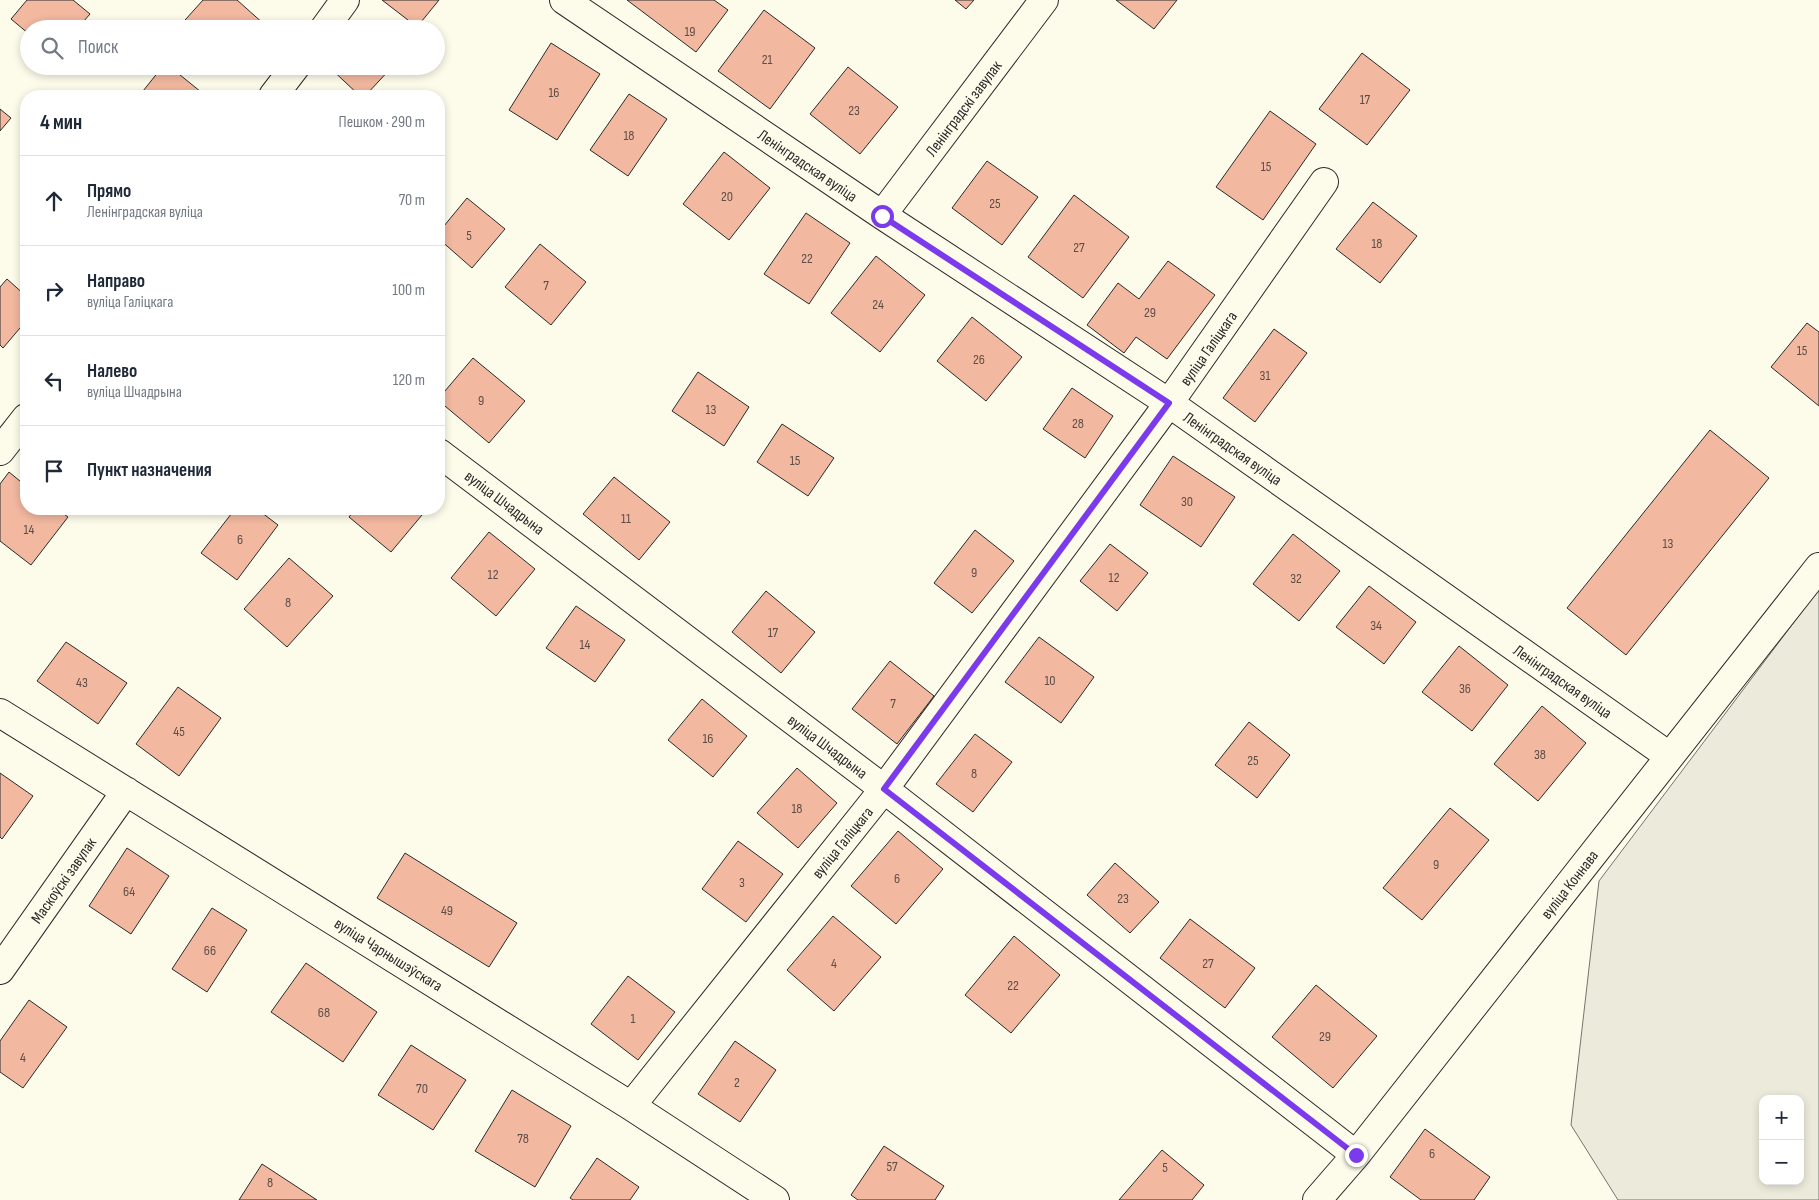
<!DOCTYPE html>
<html lang="ru">
<meta charset="utf-8">
<style>
:root{--surface:#fff;--page:#f2f2f3;--text:#1f2937;--muted:#747a83;--line:#e0e1e3}
body{margin:0;font-family:"Sofia Sans Condensed",sans-serif;background:var(--page);color:var(--text)}
.controls{position:absolute;right:15px;bottom:15px;display:grid;overflow:hidden;border-radius:10px;box-shadow:0 2px 8px #0003}
.controls button{width:45px;height:45px;display:grid;place-items:center;padding:0;border:0;border-bottom:1px solid var(--line);background:var(--surface);color:var(--text);font:25px sans-serif}
.stop{position:absolute;width:15px;height:15px;margin:-11px;border:4px solid #7c3aed;border-radius:50%;background:#fff}
.stop.end{background:#7c3aed;border-color:#fff;box-shadow:0 1px 5px #0008}
.list{margin:0;padding:0;list-style:none}
h2{display:flex;justify-content:space-between;align-items:center;height:65px;margin:0;padding:0 20px;font-size:21px}
h2 small{font-size:16px;font-weight:400;color:var(--muted)}
.list li{display:grid;grid-template-columns:32px 1fr auto;gap:15px;align-items:center;box-sizing:border-box;height:90px;padding:0 20px;border-top:1px solid var(--line)}
.list b{display:block;font-size:19px;white-space:nowrap}
.list p{margin:0;font-size:16px;white-space:nowrap;color:var(--muted)}
.list em{font-size:16px;font-style:normal;color:var(--muted)}
.icon{flex:none;width:28px;height:28px;fill:none;stroke:currentColor;stroke-width:2;stroke-linecap:round;stroke-linejoin:round}
.map{position:relative;flex:none;width:1819px;height:1200px;overflow:hidden}
.search{position:absolute;background:var(--surface);box-shadow:0 2px 8px #0003;left:20px;top:20px;width:425px;height:55px;display:flex;align-items:center;gap:12px;box-sizing:border-box;padding:0 18px;border-radius:28px;color:var(--muted);font-size:19px}
.panel{position:absolute;background:var(--surface);box-shadow:0 2px 8px #0003;left:20px;top:90px;width:425px;height:425px;border-radius:20px}
.map>svg:first-child{display:block}
</style>
<div class="map">
<svg width="1819" height="1200" viewBox="0 0 1819 1200">
<rect width="100%" height="100%" fill="#fdfbea"/>
<path fill="#ecebdb" stroke="#74746e" fill-rule="evenodd" d="M1819,589V1200H1618L1571,1125L1599,881ZM1763,1099H1800V1181H1763Z"/>
<path fill="#f2b8a0" stroke="#2b2b2b" d="M27,0H73L90,14L77,29H29V34L11,19Z
M203,0H237L265,25L262,29H177Z
M382,0H439L417,27Z
M627,0H714L728,10L696,52Z
M955,0H974L966,9Z
M1116,0H1177L1154,29Z
M764,10L815,48L770,109L718,71Z
M551,43L600,74L557,140L509,110Z
M1362,53L1410,90L1367,145L1319,109Z
M163,66H169L206,96H139Z
M328,66H393L365,96H360Z
M848,67L898,107L860,154L810,114Z
M629,94L667,119L628,176L590,150Z
M0,109L11,118L0,131Z
M1270,111L1316,144L1263,220L1216,187Z
M724,152L770,188L729,240L683,204Z
M987,161L1038,197L1002,245L952,208Z
M1074,195L1129,237L1083,298L1028,257Z
M467,198L505,229L472,268L439,239V232Z
M1373,202L1417,236L1380,283L1336,249Z
M806,213L850,243L809,304L764,274Z
M540,244L586,282L551,325L505,287Z
M876,256L925,295L880,352L831,313Z
M1168,261L1215,295L1167,359L1136,337L1124,353L1087,325L1118,283L1139,299Z
M7,279L26,296V321L3,348L0,345V287Z
M972,317L1022,357L986,401L937,361Z
M1807,323L1819,332V406L1771,367Z
M1274,329L1307,353L1255,422L1223,398Z
M473,358L525,401L489,443L439,401V398Z
M698,372L749,407L724,446L672,411Z
M1072,388L1113,416L1085,458L1043,429Z
M782,424L834,458L808,496L757,462Z
M1710,430L1769,478L1626,655L1567,608Z
M1173,456L1235,497L1201,547L1140,505Z
M9,472L26,486V509H57L68,517L31,565L0,541V484Z
M614,477L670,522L639,560L583,514Z
M235,509H257L278,525L237,580L201,553Z
M355,509H427L391,552L349,517Z
M975,530L1014,561L972,613L934,583Z
M489,532L535,569L496,616L451,578Z
M1293,534L1340,571L1299,621L1253,584Z
M1110,544L1148,573L1117,611L1080,581Z
M289,558L333,596L287,647L244,609Z
M1369,586L1416,622L1384,664L1336,627Z
M766,591L815,632L781,673L732,632Z
M576,606L625,640L595,682L546,648Z
M1039,637L1094,677L1061,723L1005,682Z
M66,642L127,683L98,724L37,681Z
M1459,646L1508,685L1472,731L1422,692Z
M890,661L934,696L897,744L852,709Z
M178,687L221,718L179,776L136,744Z
M702,699L747,736L713,777L668,740Z
M1542,706L1586,743L1538,801L1494,764Z
M1249,722L1290,755L1257,798L1215,765Z
M975,734L1012,762L973,812L936,784Z
M797,768L837,803L798,848L757,813Z
M0,773L33,796L2,839L0,837Z
M1450,808L1489,840L1422,920L1383,888Z
M898,831L943,869L896,924L851,886Z
M738,841L783,874L746,922L702,889Z
M127,848L169,876L131,934L89,906Z
M405,853L517,923L489,967L377,898Z
M1115,863L1159,902L1130,933L1087,895Z
M212,908L247,930L207,992L172,969Z
M833,916L881,957L834,1011L787,970Z
M1190,919L1255,968L1225,1008L1160,958Z
M1014,936L1060,975L1011,1033L965,995Z
M306,963L377,1012L343,1062L271,1012Z
M628,976L675,1012L638,1060L591,1024Z
M1316,985L1377,1036L1333,1088L1272,1037Z
M29,1000L67,1027L23,1088L0,1072V1041Z
M735,1041L776,1070L740,1122L698,1094Z
M411,1045L466,1080L433,1130L378,1095Z
M512,1090L571,1126L535,1187L475,1151Z
M1425,1129L1490,1177L1474,1200H1421L1390,1177Z
M884,1146L944,1186L935,1200H858L851,1195Z
M1162,1150L1204,1185L1192,1200H1119Z
M597,1158L639,1187L630,1200H573L570,1198Z
M262,1164L317,1200H239Z"/>
<g fill="none" stroke-linecap="round" stroke-linejoin="round">
<defs>
<path id="minor" d="M564,0L882,215L1169,403L1669,756
M324,29L345,0
M273,96L296,66
M882,215L1044,0
M0,451L26,418
M439,453L884,789L1356,1155
M0,713L631,1106L775,1200
M0,970L126,791
M631,1106L884,789L1169,403L1324,182
M1317,1200L1356,1155L1819,567"/>
</defs>
<use href="#minor" stroke="#2b2b2b" stroke-width="30"/>
<use href="#minor" stroke="#fdfbea" stroke-width="28"/>
</g>
<g fill="none" stroke-linecap="round" stroke-linejoin="round">
<path stroke="#7c3aed" stroke-width="6" d="M882,216L1169,403L884,789L1356,1155"/>
</g>
<g text-anchor="middle" stroke-width="4" stroke-linejoin="round" paint-order="stroke">
<g font-size="14" fill="#5d4e48">
<text x="690" y="36">19</text>
<text x="767" y="64">21</text>
<text x="554" y="97">16</text>
<text x="1365" y="104">17</text>
<text x="854" y="115">23</text>
<text x="629" y="140">18</text>
<text x="1266" y="171">15</text>
<text x="727" y="201">20</text>
<text x="995" y="208">25</text>
<text x="469" y="240">5</text>
<text x="1377" y="248">18</text>
<text x="1079" y="252">27</text>
<text x="807" y="263">22</text>
<text x="546" y="290">7</text>
<text x="878" y="309">24</text>
<text x="1150" y="317">29</text>
<text x="1802" y="355">15</text>
<text x="979" y="364">26</text>
<text x="1265" y="380">31</text>
<text x="481" y="405">9</text>
<text x="711" y="414">13</text>
<text x="1078" y="428">28</text>
<text x="795" y="465">15</text>
<text x="1187" y="506">30</text>
<text x="626" y="523">11</text>
<text x="29" y="534">14</text>
<text x="240" y="544">6</text>
<text x="1668" y="548">13</text>
<text x="974" y="577">9</text>
<text x="493" y="579">12</text>
<text x="1114" y="582">12</text>
<text x="1296" y="583">32</text>
<text x="288" y="607">8</text>
<text x="1376" y="630">34</text>
<text x="773" y="637">17</text>
<text x="585" y="649">14</text>
<text x="1050" y="685">10</text>
<text x="82" y="687">43</text>
<text x="1465" y="693">36</text>
<text x="893" y="708">7</text>
<text x="179" y="736">45</text>
<text x="708" y="743">16</text>
<text x="1540" y="759">38</text>
<text x="1253" y="765">25</text>
<text x="974" y="778">8</text>
<text x="797" y="813">18</text>
<text x="1436" y="869">9</text>
<text x="897" y="883">6</text>
<text x="742" y="887">3</text>
<text x="129" y="896">64</text>
<text x="1123" y="903">23</text>
<text x="447" y="915">49</text>
<text x="210" y="955">66</text>
<text x="834" y="968">4</text>
<text x="1208" y="968">27</text>
<text x="1013" y="990">22</text>
<text x="324" y="1017">68</text>
<text x="633" y="1023">1</text>
<text x="1325" y="1041">29</text>
<text x="23" y="1062">4</text>
<text x="737" y="1087">2</text>
<text x="422" y="1093">70</text>
<text x="523" y="1143">78</text>
<text x="1432" y="1158">6</text>
<text x="892" y="1171">57</text>
<text x="1165" y="1172">5</text>
<text x="270" y="1187">8</text>
</g>
<g font-size="16" fill="#2b2b2b" stroke="#fdfbea">
<text transform="translate(963 108) rotate(-53)" y="6">Ленінградскі завулак</text>
<text transform="translate(808 165) rotate(34)" y="6">Ленінградская вуліца</text>
<text transform="translate(1208 348) rotate(-55)" y="6">вуліца Галіцкага</text>
<text transform="translate(1233 448) rotate(35)" y="6">Ленінградская вуліца</text>
<text transform="translate(505 502) rotate(37)" y="6">вуліца Шчадрына</text>
<text transform="translate(1563 681) rotate(35)" y="6">Ленінградская вуліца</text>
<text transform="translate(828 746) rotate(37)" y="6">вуліца Шчадрына</text>
<text transform="translate(842 842) rotate(-51)" y="6">вуліца Галіцкага</text>
<text transform="translate(63 880) rotate(-55)" y="6">Маскоўскі завулак</text>
<text transform="translate(1569 884) rotate(-52)" y="6">вуліца Коннава</text>
<text transform="translate(389 954) rotate(32)" y="6">вуліца Чарнышэўскага</text>
</g>
</g>
</svg>
<div class="controls">
<button>+</button>
<button>−</button>
</div>
<div class="stop" style="left:882px;top:216px"></div>
<div class="stop end" style="left:1356px;top:1155px"></div>
<div class="search"><svg class="icon" aria-label="search" viewBox="0 0 24 24"><circle cx="10" cy="10" r="6"/><path d="M15 15l6 6"/></svg>Поиск</div>
<section class="panel">
<h2>4 мин<small>Пешком · 290 m</small></h2>
<ul class="list">
<li><svg class="icon" aria-label="ahead" viewBox="0 0 24 24"><path d="M12 20V5M6 11l6-6 6 6"/></svg><div><b>Прямо</b><p>Ленінградская вуліца</p></div><em>70 m</em></li>
<li><svg class="icon" aria-label="right" viewBox="0 0 24 24"><path d="M7 20v-9h11M14 6l5 5-5 5"/></svg><div><b>Направо</b><p>вуліца Галіцкага</p></div><em>100 m</em></li>
<li><svg class="icon" aria-label="left" viewBox="0 0 24 24"><path d="M17 20v-9H6M10 6l-5 5 5 5"/></svg><div><b>Налево</b><p>вуліца Шчадрына</p></div><em>120 m</em></li>
<li><svg class="icon" aria-label="arrive" viewBox="0 0 24 24"><path d="M6 21V4h12l-3 4 3 4H6"/></svg><div><b>Пункт назначения</b></div></li>
</ul>
</section>
</div>
